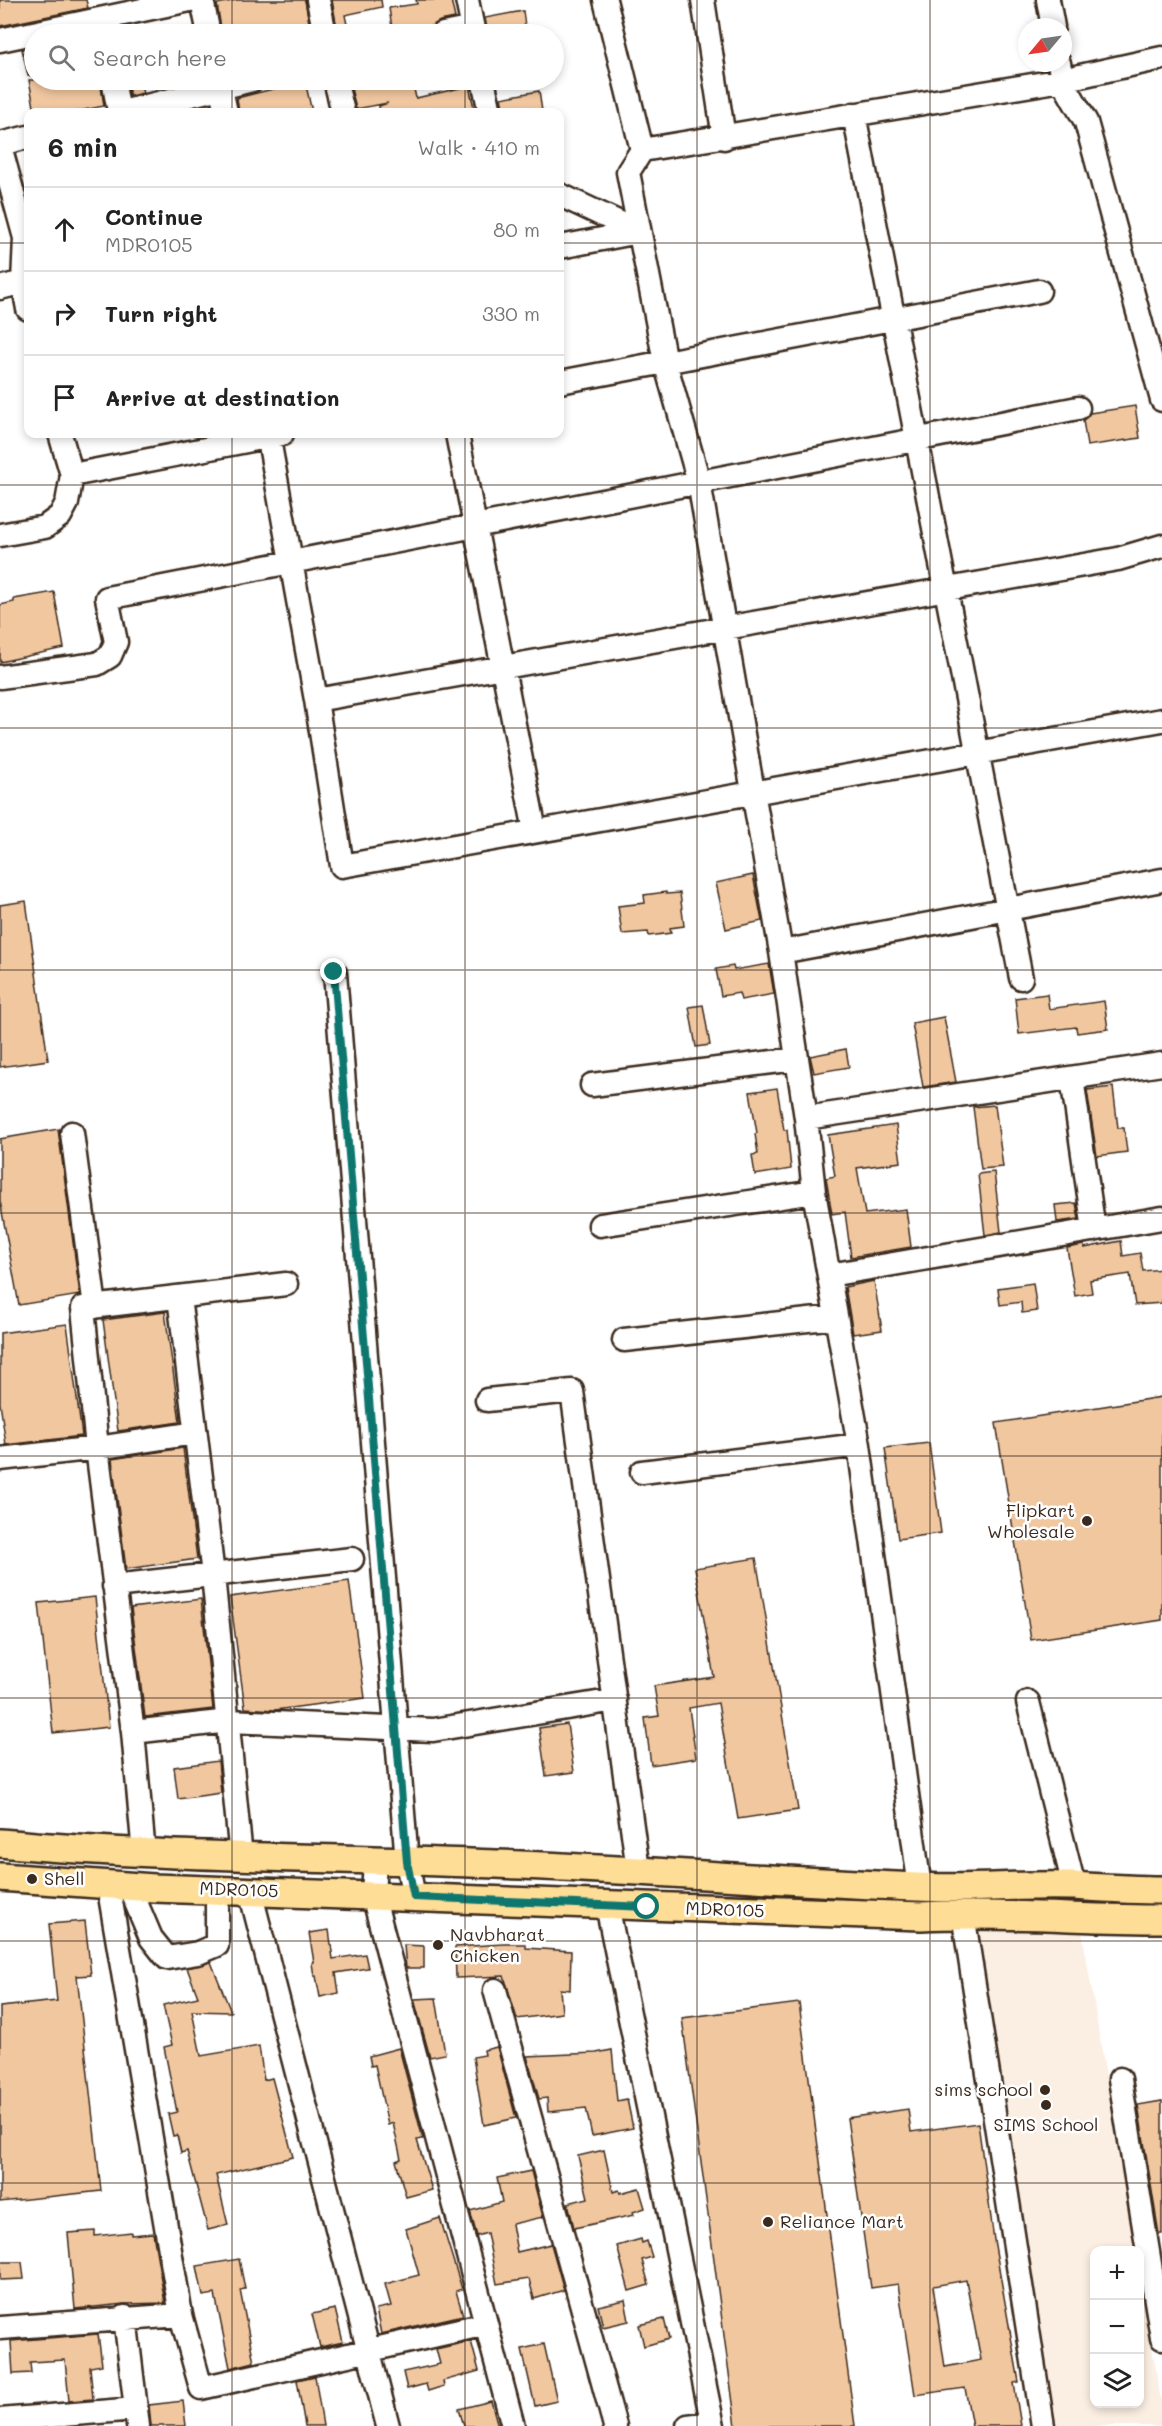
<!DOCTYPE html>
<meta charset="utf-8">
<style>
:root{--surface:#fff;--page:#f2f2f2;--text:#222;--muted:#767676;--line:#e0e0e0}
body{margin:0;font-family:Mali,sans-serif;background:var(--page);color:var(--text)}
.controls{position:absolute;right:18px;bottom:18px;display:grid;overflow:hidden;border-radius:12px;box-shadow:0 3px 9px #0003}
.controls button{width:54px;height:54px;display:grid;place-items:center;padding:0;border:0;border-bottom:2px solid var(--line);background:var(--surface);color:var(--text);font:30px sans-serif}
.compass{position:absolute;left:1018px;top:18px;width:54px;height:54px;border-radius:50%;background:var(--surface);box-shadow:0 3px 9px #0003;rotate:241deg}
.stop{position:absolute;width:18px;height:18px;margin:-14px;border:4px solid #0f766e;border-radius:50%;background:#fff}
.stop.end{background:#0f766e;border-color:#fff;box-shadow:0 2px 6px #0008}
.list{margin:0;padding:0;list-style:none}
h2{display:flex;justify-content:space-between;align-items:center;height:78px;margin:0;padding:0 24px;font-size:26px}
h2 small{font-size:20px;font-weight:400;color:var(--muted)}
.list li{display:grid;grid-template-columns:39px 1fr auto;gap:18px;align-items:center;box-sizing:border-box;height:84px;padding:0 24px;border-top:2px solid var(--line)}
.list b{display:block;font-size:22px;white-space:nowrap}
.list p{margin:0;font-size:20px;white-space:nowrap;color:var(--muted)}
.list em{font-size:20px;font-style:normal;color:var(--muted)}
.icon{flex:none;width:33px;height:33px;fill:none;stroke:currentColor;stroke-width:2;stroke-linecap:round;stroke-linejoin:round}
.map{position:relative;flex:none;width:1162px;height:2426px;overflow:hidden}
.search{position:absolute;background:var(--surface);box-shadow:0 3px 9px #0003;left:24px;top:24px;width:540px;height:66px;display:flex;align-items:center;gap:15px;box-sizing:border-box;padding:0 21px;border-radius:33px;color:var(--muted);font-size:22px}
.panel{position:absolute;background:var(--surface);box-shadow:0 3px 9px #0003;left:24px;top:108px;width:540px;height:330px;border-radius:12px}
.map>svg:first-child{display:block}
</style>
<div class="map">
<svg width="1162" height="2426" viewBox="0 0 1162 2426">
<rect width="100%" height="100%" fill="#fff"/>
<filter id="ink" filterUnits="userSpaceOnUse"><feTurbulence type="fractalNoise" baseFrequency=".0167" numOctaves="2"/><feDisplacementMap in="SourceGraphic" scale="12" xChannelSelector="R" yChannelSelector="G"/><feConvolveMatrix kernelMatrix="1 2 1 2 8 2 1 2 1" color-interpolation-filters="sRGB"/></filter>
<g filter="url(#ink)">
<path fill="#fbeee2" d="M1081,1926L1135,2250H1094V2404H1140V2274L1162,2408V2426H1033L958,1929Z"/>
<path fill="#f1c7a0" stroke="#3b2a1e" stroke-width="1.5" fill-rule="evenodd" d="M0,0H86L88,8L0,26Z
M237,0H305L311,34H222L217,4Z
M332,0H381L382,7L345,15L349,34H338Z
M416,0H451L455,18L440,21L432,26L412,30V34H393L389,8L417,4Z
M523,11L526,34H488L485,18Z
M34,47V75L28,76L22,49Z
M29,80H100L104,106L74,112H35Z
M127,80H140L143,93L130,96Z
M349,80H412L416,98L469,86L475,112H380L379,106L388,103L356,109Z
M305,81L312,112H239L237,98Z
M539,91L542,111L504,112L501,98Z
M1135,406L1140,438L1087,446L1083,420L1090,413Z
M54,592L64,648L0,662V605L14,602V599Z
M753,875L762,921L726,929L716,883Z
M666,892V894L680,893L684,926L670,928L671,933L649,936L648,932L622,934L618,906L645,903L644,895Z
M26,901L48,1060L0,1067V905Z
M769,964L774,994L741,1000L739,993L721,996L716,969L733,966L734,970Z
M1047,994L1049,1009L1104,1001L1108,1029L1077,1033L1076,1027L1019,1034L1015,998Z
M703,1005L710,1045L696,1047L689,1007Z
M944,1017L956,1082L923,1087L912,1023Z
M846,1049L849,1067L814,1073L810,1056Z
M1113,1087L1118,1128H1124L1127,1152L1097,1156L1087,1090Z
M777,1088L784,1130H787L791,1169L755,1175L752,1155L758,1154L755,1134L757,1133L750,1092Z
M995,1105L1003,1167L981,1169L973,1107Z
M896,1125L901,1162L857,1168L865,1214L906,1209L911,1247L851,1257L845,1212L832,1214L826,1178L835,1176L828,1135Z
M58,1129L80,1295L19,1305L0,1201V1139Z
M994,1172L1001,1232L985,1235L978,1174Z
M1076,1203L1079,1219L1057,1222L1055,1205Z
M1121,1241L1123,1256L1140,1253L1143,1271L1162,1269V1303L1135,1305L1130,1274L1090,1280L1092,1293L1075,1296L1067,1248L1084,1245V1248Z
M874,1281L882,1330L853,1334L845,1287Z
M1033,1283L1037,1311L1022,1313L1021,1302L1000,1305L998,1288Z
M165,1312L180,1422L118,1431L103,1320Z
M67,1324L82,1436L6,1445L0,1403V1333Z
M1162,1397V1620L1031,1640L996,1423Z
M929,1443L941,1533L898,1539L885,1448Z
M183,1448L197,1559L126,1569L112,1459Z
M756,1558L798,1810L738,1819L718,1703L689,1708L696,1758L651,1765L645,1718L659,1716L654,1686L714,1677L695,1568Z
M349,1581L365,1698L275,1710L245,1708L230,1597Z
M95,1597L109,1727L53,1733L39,1603Z
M201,1599L213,1709L145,1717L131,1608Z
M567,1724L574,1772L546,1776L539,1728Z
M218,1761L221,1793L178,1799L174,1767Z
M85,1921L91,1975L77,1976L101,2191L0,2202V2007L57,2001L49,1924Z
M329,1930L333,1959L365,1954L368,1968L336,1973L339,1993L320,1997L316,1976H314L312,1963L314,1962L309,1933Z
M504,1944H526V1948L571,1951L570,1990L560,1989L562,2013L517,2019L504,1976L456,1978L455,1947Z
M404,1945L424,1946V1968H406Z
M211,1962L231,2012L192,2011L201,2056L259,2046L264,2080L272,2078L293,2157L216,2175L228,2225L208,2230L187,2151L181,2153L177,2135L173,2136L168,2114L177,2112L164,2047L172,2045L163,2005L198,1997L187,1968Z
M436,1998L445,2054L430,2057L414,1999Z
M799,2003L855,2426H736L682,2018Z
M497,2047L516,2118L484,2125L473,2057L485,2055L484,2050Z
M399,2048L423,2139L417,2140L432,2190L406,2197L396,2161L401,2159L393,2123L388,2125L375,2065L371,2066L369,2056Z
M612,2050L617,2101L627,2099L633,2128L592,2136L586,2108L548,2112L547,2098L539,2099L527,2056L596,2053Z
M1162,2101V2234H1159L1138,2105Z
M908,2109L911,2132L978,2123L994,2240L1019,2382L1014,2383L1021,2426H972L965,2388L915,2395L898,2284L871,2288L847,2118ZM966,2280L981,2360L945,2367L933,2286Z
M604,2150L613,2192L619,2190L620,2193L639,2188L645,2208L633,2212L634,2215L574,2228L568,2203L588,2198L578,2156Z
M531,2171L543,2217L512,2224L517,2252L551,2244L564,2290L534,2299L529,2279L497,2284L487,2233L477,2236L470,2211L502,2202L497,2178Z
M440,2218L462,2289L456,2291L463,2315L381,2334L376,2309L391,2306L385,2284L419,2275L406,2229Z
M95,2231V2236L131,2232V2235L153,2233L165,2303L124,2304L75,2309L68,2233Z
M641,2239L642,2243L647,2241L652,2257L642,2260L649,2285L629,2291L617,2246Z
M239,2259L245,2289L240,2290L254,2362L230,2368L215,2294L203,2296L197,2266Z
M0,2262H22L24,2279L0,2280Z
M625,2300L629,2321L603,2327L598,2306Z
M335,2309L343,2342L320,2347L312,2314Z
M664,2319L669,2339L644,2346L639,2325Z
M98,2334L102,2365L90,2367L93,2399L69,2401L65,2360L30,2362L31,2373L13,2374L11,2341Z
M471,2341L479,2371L443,2381L444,2386L428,2391L426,2384L407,2389L403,2372L440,2364L436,2349Z
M544,2344L557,2401L535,2406L522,2349Z
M315,2376L323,2426H305L297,2380Z
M183,2401L186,2426H151L149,2405Z
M491,2401L498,2426H464L459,2409Z"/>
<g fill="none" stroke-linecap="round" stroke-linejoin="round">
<defs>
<path id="minor" d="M202,0L209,34
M318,0L325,34
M467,0L474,34
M605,0L642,150
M703,0L724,138
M1048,0L1053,27
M443,34L473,28
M0,40L190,0
M1059,63L1062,80L1086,122L1162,400
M113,80L119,112
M219,80L226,112
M335,80L343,112
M483,80L490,112
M122,112L252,80
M854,114L1021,978
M0,144L28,137
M0,146L25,238L23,282L28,309
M560,195L639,232
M560,247L639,232
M0,288L23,282
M560,382L1039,291
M268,434L316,700L1118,559L1162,546
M457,434L535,831
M72,475L282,434
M0,535L45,527L60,516L67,503L72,475L60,434
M0,677L97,664L110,656L116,642L107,598L1078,408
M316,700L342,866L1162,720
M781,952L1162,880
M335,973L407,1862L414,1897
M1072,1078L1094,1230
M592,1085L796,1059
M806,1118L1162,1064
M72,1133L95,1307
M600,1225L814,1192
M829,1275L1162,1218
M179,1297L213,1575L241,1857
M624,1340L836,1317
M487,1400L572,1391L638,1870
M195,1433L97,1448L83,1308L286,1284
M0,1459L97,1448L133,1732L144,1854
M642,1472L859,1445
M114,1586L352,1559
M1028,1702L1074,1886
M133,1732L229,1721L433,1730L615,1700
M375,1861L373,1895L513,2426
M108,1884L181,2315L201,2388L486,2324
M129,1886L151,1938L167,1958L198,1953L217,1945V1890
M920,1888L859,1445L814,1192L806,1118L781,952L699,482L665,362L628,172L642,150L1062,80L1162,58
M250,1891L388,2426
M607,1905L713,2426
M963,1914L1043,2426
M495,1990L615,2426
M1120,2079L1162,2338
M125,2317L138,2426
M0,2328L181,2315
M0,2420L136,2409
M688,2426L712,2423"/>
<path id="major" d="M0,1843C165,1858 331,1857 496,1864C637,1869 776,1881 917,1887C969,1890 1022,1884 1074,1886C1104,1888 1133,1890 1162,1890
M0,1877L154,1888L921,1916C1001,1912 1082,1919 1162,1919"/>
</defs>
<use href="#minor" stroke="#3b2a1e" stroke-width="27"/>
<use href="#major" stroke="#3b2a1e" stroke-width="32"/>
<use href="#minor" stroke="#fff" stroke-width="22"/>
<use href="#major" stroke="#fedd96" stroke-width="27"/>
</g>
</g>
<g fill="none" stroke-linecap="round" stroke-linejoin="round" filter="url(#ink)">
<path stroke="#0f766e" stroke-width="8" d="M334,972L407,1862L414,1897L647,1907"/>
</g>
<path fill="none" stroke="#3b2a1e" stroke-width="1.5" stroke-opacity="0.55" d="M232,0V34M465,0V34M697,0V2426M930,0V2426M232,80V112M465,80V112M0,243H28M560,243H1162M232,434V2426M465,434V2426M0,485H1162M0,728H1162M0,970H1162M0,1213H1162M0,1456H1162M0,1698H1162M0,1941H1162M0,2183H1162"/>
<g fill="#3b2a1e" stroke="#fff" stroke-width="2">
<circle cx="1087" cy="1521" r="6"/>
<circle cx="32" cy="1879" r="6"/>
<circle cx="438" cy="1945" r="6"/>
<circle cx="1045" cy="2090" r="6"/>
<circle cx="1046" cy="2105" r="6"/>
<circle cx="768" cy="2222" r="6"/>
</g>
<g text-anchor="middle" stroke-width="5" stroke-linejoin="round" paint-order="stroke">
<g font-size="18" fill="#3b2a1e" stroke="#fff" text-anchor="start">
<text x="1075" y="1517" text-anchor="end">Flipkart<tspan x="1075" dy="21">Wholesale</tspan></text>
<text x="44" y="1885">Shell</text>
<text x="450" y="1941">Navbharat<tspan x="450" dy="21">Chicken</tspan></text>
<text x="1033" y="2096" text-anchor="end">sims school</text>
<text x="1046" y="2131" text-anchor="middle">SIMS School</text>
<text x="780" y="2228">Reliance Mart</text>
</g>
<g font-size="18" fill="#3b2a1e" stroke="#fff">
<text transform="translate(239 1890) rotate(2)" y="6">MDR0105</text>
<text transform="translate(725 1910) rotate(2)" y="6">MDR0105</text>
</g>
</g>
</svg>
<div class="controls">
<button>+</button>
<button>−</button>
<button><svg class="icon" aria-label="layers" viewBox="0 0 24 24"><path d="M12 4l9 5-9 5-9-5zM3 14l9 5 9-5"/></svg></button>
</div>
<svg class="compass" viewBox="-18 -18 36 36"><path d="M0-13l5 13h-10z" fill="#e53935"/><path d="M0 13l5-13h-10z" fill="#767676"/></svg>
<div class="stop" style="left:647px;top:1907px"></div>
<div class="stop end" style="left:334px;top:972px"></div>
<div class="search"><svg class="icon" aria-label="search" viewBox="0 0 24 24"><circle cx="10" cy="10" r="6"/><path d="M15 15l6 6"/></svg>Search here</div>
<section class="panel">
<h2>6 min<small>Walk · 410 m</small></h2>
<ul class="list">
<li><svg class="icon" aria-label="ahead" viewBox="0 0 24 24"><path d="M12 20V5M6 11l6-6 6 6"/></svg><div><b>Continue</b><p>MDR0105</p></div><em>80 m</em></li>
<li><svg class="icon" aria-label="right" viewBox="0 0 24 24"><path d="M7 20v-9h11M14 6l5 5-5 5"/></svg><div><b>Turn right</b></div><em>330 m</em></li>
<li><svg class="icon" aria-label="arrive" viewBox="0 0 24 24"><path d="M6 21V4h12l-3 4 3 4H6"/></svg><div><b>Arrive at destination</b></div></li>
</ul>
</section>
</div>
